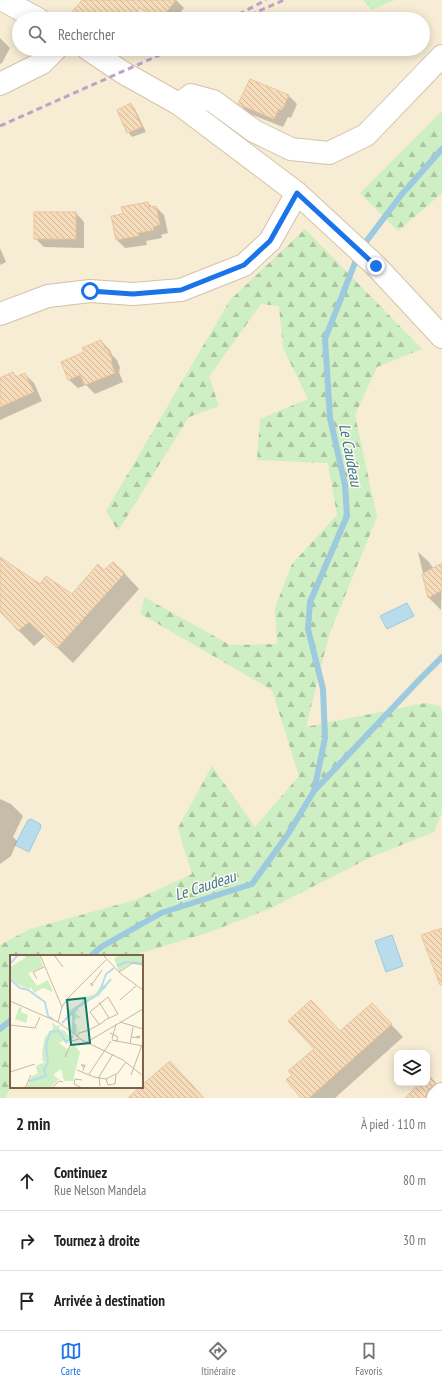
<!DOCTYPE html>
<html lang="fr">
<meta charset="utf-8">
<style>
:root{--surface:#fff;--page:#f2f2f2;--text:#222;--muted:#767676;--line:#e0e0e0;--accent:#1a73e8}
body{margin:0;font-family:"PT Sans Narrow",sans-serif;background:var(--page);color:var(--text)}
.controls{position:absolute;right:12px;bottom:12px;display:grid;overflow:hidden;border-radius:8px;box-shadow:0 2px 10px #0003}
.controls button{width:36px;height:36px;display:grid;place-items:center;padding:0;border:0;border-bottom:1px solid var(--line);background:var(--surface);color:var(--text);font:20px sans-serif}
.stop{position:absolute;width:12px;height:12px;margin:-9px;border:3px solid #1a73e8;border-radius:50%;background:#fff}
.stop.end{background:#1a73e8;border-color:#fff;box-shadow:0 1px 4px #0008}
.list{margin:0;padding:0;list-style:none}
h2{display:flex;justify-content:space-between;align-items:center;height:52px;margin:0;padding:0 16px;font-size:17px}
h2 small{font-size:13px;font-weight:400;color:var(--muted)}
.list li{display:grid;grid-template-columns:26px 1fr auto;gap:12px;align-items:center;box-sizing:border-box;height:60px;padding:0 16px;border-top:1px solid var(--line)}
.list b{display:block;font-size:15px;white-space:nowrap}
.list p{margin:0;font-size:13px;white-space:nowrap;color:var(--muted)}
.list em{font-size:13px;font-style:normal;color:var(--muted)}
.icon{flex:none;width:22px;height:22px;fill:none;stroke:currentColor;stroke-width:2;stroke-linecap:round;stroke-linejoin:round}
.map{position:relative;flex:none;width:442px;height:1098px;overflow:hidden}
.search{position:absolute;background:var(--surface);box-shadow:0 2px 10px #0003;left:12px;right:12px;top:12px;height:44px;display:flex;align-items:center;gap:10px;box-sizing:border-box;padding:0 14px;border-radius:22px;color:var(--muted);font-size:15px}
.sheet{height:232px;background:var(--surface)}
nav{display:flex;justify-content:space-around;align-items:center;box-sizing:border-box;height:56px;border-top:1px solid var(--line);background:var(--surface);font-size:11px;color:var(--muted)}
nav a{display:grid;justify-items:center;gap:2px}
nav .on{color:var(--accent)}
.map>svg:first-child{display:block}
</style>
<div class="map">
<svg width="442" height="1098" viewBox="0 0 442 1098">
<defs>
<pattern id="grass-tufts" width="24" height="20" patternUnits="userSpaceOnUse"><rect width="24" height="20" fill="#ceeec3"/><path d="M3 7l-1-3M5 7V3M7 7l1-3M15 17l-1-3M17 17v-4M19 17l1-3" fill="none" stroke="#acc4a0"/></pattern>
<pattern id="forest-firs" width="22" height="20" patternUnits="userSpaceOnUse"><rect width="22" height="20" fill="#ceeec3"/><path d="M5 1l3.5 6h-7zM16 11l3.5 6h-7z" fill="#acc4a0"/></pattern>
<pattern id="building-back-hatch" width="6" height="6" patternUnits="userSpaceOnUse"><rect width="6" height="6" fill="#f7dcbb"/><path d="M-1 5l2 2M0 0l6 6M5-1l2 2" fill="none" stroke="#cdb69a"/></pattern>
</defs>
<rect width="100%" height="100%" fill="#fef9e6"/>
<path fill="#f7ecd4" fill-rule="evenodd" d="M0,0H363L372,10L395,0H442V1098H0ZM19,19H423V49H19ZM11,956H142V1087H11ZM397,1053H427V1083H397Z"/>
<path fill="url(#grass-tufts)" d="M363,0H395L372,10Z"/>
<path fill="url(#forest-firs)" d="M442,111V193L398,231L360,193Z
M305,229L422,349L377,367L355,415L377,517L329,635L306,727L425,703L440,706L442,712V813L434,832L369,858L269,909L210,932L131,956H11V1087L5,1098H0V945L30,929L135,900L192,874L178,828L212,766L255,827L299,776L272,690L141,614L144,597L230,645L277,644L275,608L292,564L337,515L328,463L257,460L260,419L308,399L283,348L279,306L261,304L209,377L219,406L189,417L118,531L106,511L230,300Z"/>
<path fill="#b8dceb" stroke="#9dcade" d="M407,603L414,616L387,629L380,616Z
M31,819L40,824L41,827L29,852L15,845L28,820Z
M392,935L403,966L386,972L375,941Z"/>
<path fill="#0003" d="M83,0H125L144,17L142,19H67Z
M134,0H176L184,8L175,19H154L141,9L133,1Z
M0,38L10,48L2,63L0,64Z
M288,95L297,104L291,118L288,117L283,127L248,113L240,104Z
M131,104L135,109L146,132L132,137L128,132Z
M148,203L153,208L156,207L164,215L168,233L161,235L162,238L146,241L147,245L125,248L117,240L113,217L124,215Z
M76,213L84,222V248L44,247L35,238Z
M0,248L6,262L0,265Z
M101,341L110,350L112,355L117,360L120,368L119,372L123,382L95,394L86,385L78,388L69,380Z
M13,373L18,377L25,374L34,383L42,401L0,420V379Z
M418,552L429,562L436,572L442,566L441,610L429,598Z
M0,558L40,585L72,595L104,572L124,573L139,589L73,663L45,636L34,646L0,612Z
M0,799L11,804L23,816L13,837L17,841L11,856L0,864Z
M384,1017L403,1037L335,1098H303Z
M428,1076L442,1090L438,1098H406L421,1083H427Z"/>
<g fill="none" stroke-linecap="round" stroke-linejoin="round">
<path stroke="#9dcade" stroke-width="6" d="M362,247L402,194L442,149
M314,791L420,679L442,657
M91,956L101,947L161,913L252,884L288,834L314,791L325,738L323,689L308,629L310,602L347,516L345,485L330,418L325,339L358,255
M0,1029L11,1020"/>
</g>
<path fill="url(#building-back-hatch)" stroke="#ebc59a" d="M82,0H176L161,19H155L140,8L130,19H66Z
M250,79L289,95L282,110L279,109L274,119L238,104Z
M131,103L142,127L127,133L117,110Z
M148,202L149,207L156,206L160,225L153,227L154,230L138,233L139,236L116,240L111,216L123,214L121,207Z
M34,212H76V239H34Z
M101,340L105,348L108,350L112,359L111,362L115,373L85,385L80,375L68,380L61,362L84,352L82,348Z
M13,372L16,377L25,373L34,392L0,407V378Z
M0,557L40,584L46,576L72,594L98,564L104,570L113,562L125,573L57,648L29,622L18,631L0,610Z
M442,563V590L428,598L422,574Z
M442,928V985H440L421,935Z
M311,1000L340,1031L372,1003L392,1024L309,1098H301L286,1080L292,1075L288,1071L314,1049L288,1021Z
M170,1061L204,1098H128L140,1087H142V1085Z
M428,1075L436,1083L429,1089L426,1094V1098H405L420,1083H427Z"/>
<g fill="none" stroke-linecap="round" stroke-linejoin="round">
<defs>
<path id="street" d="M0,84L42,63L56,49
M179,104L191,95L213,101L254,131L291,149L329,153L366,135L442,56
M0,314L48,296L90,291L133,294L181,290L244,265L270,241L297,193
M438,1098L442,1094"/>
<path id="secondary" d="M3,0L38,19
M88,49L122,72L179,104L297,193L376,266L442,337"/>
</defs>
<use href="#street" stroke="#d2c2aa" stroke-width="24"/>
<use href="#secondary" stroke="#d5c3a8" stroke-width="24"/>
<use href="#street" stroke="#fff" stroke-width="22"/>
<use href="#secondary" stroke="#fff" stroke-width="22"/>
<path stroke="#bea2ca" stroke-width="3" stroke-dasharray="6 4" stroke-linecap="butt" d="M230,19L266,0
M241,19L284,0
M0,126L173,49"/>
</g>
<g fill="none" stroke-linecap="round" stroke-linejoin="round">
<path stroke="#1a73e8" stroke-width="5" d="M90,291L133,294L181,290L244,265L270,241L297,193L376,266"/>
</g>
<g text-anchor="middle" stroke-width="3" stroke-linejoin="round" paint-order="stroke">
<g font-size="16" font-style="italic" fill="#3e7791" stroke="#fffbef">
<text transform="translate(351 455) rotate(79)" y="6">Le Caudeau</text>
<text transform="translate(205 885) rotate(-18)" y="6">Le Caudeau</text>
</g>
</g>
<g transform="translate(10 955)">
<rect width="133" height="133" fill="#fef9e6"/>
<path d="M15,0H29L33,12L18,18L27,31L38,25L43,37L33,33L24,38L21,32L19,34L9,30L0,22V12L15,3ZM9,52L12,53L11,57L18,60L16,68L5,64ZM44,74L53,75L60,82L49,88L57,94L64,90L70,97L63,126H54L51,114L45,118L44,121L49,124L40,133H16L24,120L30,118L34,108L32,97L35,83Z" fill="#ceeec3"/>
<path d="M92,29L97,32L68,53V57L66,55L64,57L71,63H66L64,68L67,70V77L73,68L66,80L61,76L64,60L58,61V56L70,49L75,42L85,39ZM42,67L46,71L50,70L49,75L55,76L57,85L62,80L64,82L56,89L50,77L41,78L37,94L40,102L32,106L35,82L43,74ZM39,105L35,115L37,122L29,127L32,133H17L22,121L28,120L26,111Z" fill="#ceeec3"/>
<path d="M108,0H133V10L123,7L109,16L104,4Z" fill="#ceeec3"/>
<path fill="none" stroke="#b8dceb" stroke-width="2" d="M0,9L8,0M107,11L116,7L133,8M0,24L10,33L18,35L35,47L38,61L43,64M90,37L101,24M52,68L63,57M64,78L63,59L66,53L89,39L96,19L104,13M19,126L36,121L34,114L38,108L36,91L40,77L49,76L56,87L63,81"/>
<path fill="none" stroke="#c6b8a2" stroke-width="1" d="M30,0L52,52M44,0L53,12M93,0L111,19L133,35M109,17L123,8L133,10M27,24L23,17L34,12M83,29L82,31L80,29L83,28L92,15M110,45L126,31M0,46L48,67L72,85L113,105L133,121M89,47L99,63M48,67L52,52L57,44L96,5M110,67L133,74M0,70L25,73L30,62M100,78L108,82L106,87M67,82L69,78L79,75L92,68L95,65L108,59L98,42L80,57L89,69M122,82L129,83L130,81L126,82M102,84L106,69M102,85L133,91M77,87L133,54M120,89L123,72M55,102L62,86L69,84M67,115L84,122L96,124L108,118L116,107M73,116L74,112L75,111V110H71L74,112M0,117L25,109M79,119L101,86M121,120L132,90M96,124L98,130L105,129L106,120M72,125L65,124L64,129L72,133M90,131L89,122L103,99M15,133L21,120M42,133L49,126L53,127"/>
<path fill="#0f766e" fill-opacity="0.15" stroke="#0f766e" stroke-width="2" d="M75,43L80,88L61,90L57,45Z"/>
<rect width="133" height="133" fill="none" stroke="#7b6248" stroke-width="2"/>
</g>
</svg>
<div class="controls">
<button><svg class="icon" aria-label="layers" viewBox="0 0 24 24"><path d="M12 4l9 5-9 5-9-5zM3 14l9 5 9-5"/></svg></button>
</div>
<div class="stop" style="left:90px;top:291px"></div>
<div class="stop end" style="left:376px;top:266px"></div>
<div class="search"><svg class="icon" aria-label="search" viewBox="0 0 24 24"><circle cx="10" cy="10" r="6"/><path d="M15 15l6 6"/></svg>Rechercher</div>
</div>
<section class="sheet">
<h2>2 min<small>À pied · 110 m</small></h2>
<ul class="list">
<li><svg class="icon" aria-label="ahead" viewBox="0 0 24 24"><path d="M12 20V5M6 11l6-6 6 6"/></svg><div><b>Continuez</b><p>Rue Nelson Mandela</p></div><em>80 m</em></li>
<li><svg class="icon" aria-label="right" viewBox="0 0 24 24"><path d="M7 20v-9h11M14 6l5 5-5 5"/></svg><div><b>Tournez à droite</b></div><em>30 m</em></li>
<li><svg class="icon" aria-label="arrive" viewBox="0 0 24 24"><path d="M6 21V4h12l-3 4 3 4H6"/></svg><div><b>Arrivée à destination</b></div></li>
</ul>
</section>
<nav>
<a class="on"><svg class="icon" aria-label="map" viewBox="0 0 24 24"><path d="M3 6l6-2 6 2 6-2v14l-6 2-6-2-6 2zM9 4v14M15 6v14"/></svg>Carte</a>
<a><svg class="icon" aria-label="directions" viewBox="0 0 24 24"><path d="M12 3l9 9-9 9-9-9zM9 14v-3h6M13 9l2 2-2 2"/></svg>Itinéraire</a>
<a><svg class="icon" aria-label="saved" viewBox="0 0 24 24"><path d="M7 4h10v16l-5-4-5 4z"/></svg>Favoris</a>
</nav>
